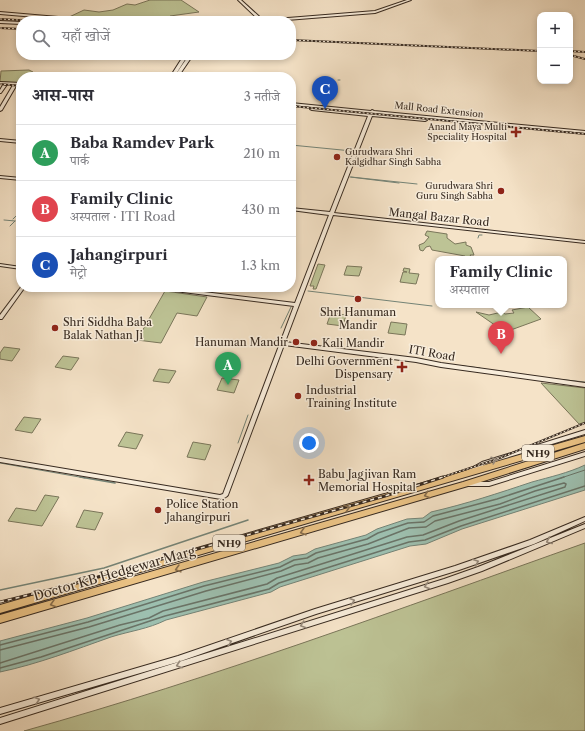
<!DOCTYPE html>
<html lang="hi">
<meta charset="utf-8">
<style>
:root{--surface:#fff;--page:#f2f2f3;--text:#2b2b33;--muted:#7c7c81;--line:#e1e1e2;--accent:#2563eb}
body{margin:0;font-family:"Libre Caslon Text","Noto Serif Devanagari",serif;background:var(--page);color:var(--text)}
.controls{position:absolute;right:12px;top:12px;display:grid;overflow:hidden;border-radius:8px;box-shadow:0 2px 6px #0003}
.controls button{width:36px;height:36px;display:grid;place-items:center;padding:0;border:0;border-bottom:1px solid var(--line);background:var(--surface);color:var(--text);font:20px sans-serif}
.you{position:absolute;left:309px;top:443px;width:14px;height:14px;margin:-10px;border:3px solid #fff;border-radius:50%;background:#1a73e8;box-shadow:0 0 0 6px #1a73e833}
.badge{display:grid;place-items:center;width:26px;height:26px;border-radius:50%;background:var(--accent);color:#fff;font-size:13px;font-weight:700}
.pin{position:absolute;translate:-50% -33px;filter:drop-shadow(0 1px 2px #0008)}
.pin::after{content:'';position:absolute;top:21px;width:14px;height:12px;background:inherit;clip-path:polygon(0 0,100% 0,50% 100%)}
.popup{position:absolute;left:435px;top:256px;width:132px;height:52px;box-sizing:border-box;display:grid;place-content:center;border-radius:8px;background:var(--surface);filter:drop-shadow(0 1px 3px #0005);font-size:13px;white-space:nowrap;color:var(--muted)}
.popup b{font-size:15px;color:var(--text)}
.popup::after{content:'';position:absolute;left:50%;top:100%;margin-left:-8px;border:8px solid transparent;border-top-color:var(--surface)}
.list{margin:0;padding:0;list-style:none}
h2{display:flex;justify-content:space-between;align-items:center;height:52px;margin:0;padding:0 16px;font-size:17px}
h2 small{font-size:13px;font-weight:400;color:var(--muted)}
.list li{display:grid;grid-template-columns:26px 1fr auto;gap:12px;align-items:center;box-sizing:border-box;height:56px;padding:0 16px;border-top:1px solid var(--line)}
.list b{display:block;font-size:15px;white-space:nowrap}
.list p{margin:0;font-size:13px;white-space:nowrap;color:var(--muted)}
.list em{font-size:13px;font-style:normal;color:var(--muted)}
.icon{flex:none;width:22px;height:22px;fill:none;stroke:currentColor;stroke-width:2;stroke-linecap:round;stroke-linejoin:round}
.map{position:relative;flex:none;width:585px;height:731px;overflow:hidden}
.search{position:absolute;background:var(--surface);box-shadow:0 2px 6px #0003;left:16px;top:16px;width:280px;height:44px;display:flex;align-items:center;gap:10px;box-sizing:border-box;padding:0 14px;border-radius:16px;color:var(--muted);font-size:15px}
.panel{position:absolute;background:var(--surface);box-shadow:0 2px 6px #0003;left:16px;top:72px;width:280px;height:220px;border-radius:16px}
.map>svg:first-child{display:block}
</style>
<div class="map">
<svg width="585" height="731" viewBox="0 0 585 731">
<rect width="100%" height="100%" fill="#f5e3c8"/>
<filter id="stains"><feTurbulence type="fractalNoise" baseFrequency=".005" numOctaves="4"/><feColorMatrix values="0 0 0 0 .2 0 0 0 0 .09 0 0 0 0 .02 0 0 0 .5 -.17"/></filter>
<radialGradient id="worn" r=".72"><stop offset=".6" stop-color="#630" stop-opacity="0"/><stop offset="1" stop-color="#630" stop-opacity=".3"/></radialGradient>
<path fill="#bdc395" stroke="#7a765a" d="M150,0H181L199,12L170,16L171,19C136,23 102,21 67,18L84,10L99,12L113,10L127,4L135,5Z
M29,70L33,72L30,77H21V83L0,82L1,71Z
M427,231L447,234V238L455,244L466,242V245L471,247L474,255H470L472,258L477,259H465L467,258L465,256L432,250L430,246L426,247L423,251L420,250L419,245L424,243L429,237L425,235Z
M318,264L325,265L316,289H313L314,286H310Z
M347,266L362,267L359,276L344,275Z
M404,268L410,269L409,273L419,274L416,284L400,282L403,272H407L403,271Z
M165,291L207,297L197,316L177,313L161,343L137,340Z
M528,307L541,319L508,331L502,330L476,312L489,315L502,312L505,314L514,313L512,310Z
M331,313L346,315L343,326L327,324Z
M391,322L407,324L405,335L388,333Z
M4,347L20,349L12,361L0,359V353Z
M63,356L79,358L71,370L55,367Z
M159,369L176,371L169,383L153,381Z
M222,378L239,380L234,393L217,390Z
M541,383L585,388V422L579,424Z
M24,417L41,419L32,433L15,430Z
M126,432L143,435L136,449L118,446Z
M193,442L211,445L205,460L187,457Z
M45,495L59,497L42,526L8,521L16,508L36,511Z
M84,510L103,513L95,530L76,527Z
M585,543V731H24C214,678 399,609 585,543Z"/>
<path fill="#9dbfaf" stroke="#748376" d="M585,465V490L462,529L426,544L410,546L280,587L271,592L166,620C148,629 130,631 111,637C74,650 38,664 0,672V641L87,618L203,582L279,563L293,556L306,554L315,549L366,535L377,529L407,519L423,518L431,512C466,504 499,493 532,482C550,477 568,473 585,465Z"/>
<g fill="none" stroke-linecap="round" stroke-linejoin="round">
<path stroke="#6a7468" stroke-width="1" d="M561,478L585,470"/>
<path stroke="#6a7468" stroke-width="1.5" d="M0,645L88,622L204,586L280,567L294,560L307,558L316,553L367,539L378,533L408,523L424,522L433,516L497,499L564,477
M0,650L89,627L206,591L281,571L295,565L308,563L318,558L368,544L409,528L426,527L435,521L500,504L535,491L564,483L566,484L565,487L459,521L423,535L407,537L277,578L267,584L163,611L149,618L120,625L0,663
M0,668L41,657L165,616L269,589L279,583L409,542L425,540L461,526L585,486"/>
<path stroke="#748376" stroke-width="1" d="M184,21H196
M338,80H340
M291,145L352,151
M350,177L399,183
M351,177L417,184
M13,219L21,211
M4,220L15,221
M10,226L15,221
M478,238L479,235H482
M308,291L432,306
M281,328L291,307
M463,366L480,368
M556,379L585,382
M238,443L248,415
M0,463L85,478"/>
<path stroke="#748376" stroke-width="1.5" d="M80,477L115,483
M0,590L104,568L248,520"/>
<defs>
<path id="secondary" d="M238,0H241L263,20L375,11L407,0H411L375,13L274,21H260Z
M0,12L93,20L94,21H83L0,14Z
M0,21L21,22V24L0,23Z
M184,55H188L174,77H170Z
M189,55H193L178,77H174Z
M0,82L21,83V85L0,84Z
M3,85L6,86L1,93H0V90Z
M13,85L16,86L2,110L0,111V107Z
M291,103L371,111L372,110L374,111L585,131V133L373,113V114L425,119L427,120L425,121L372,116L334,213L585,241V243L333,215L285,342L416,358L441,363L585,383V387L441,367L416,362L284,345L228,495C227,497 224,498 221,499L0,462V458L220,495L223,494L294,306L151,288L149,287H162L295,303L329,215L291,210V208L330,212L368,116L312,110L310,109L312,108L369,114L370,113L291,105Z
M0,139L21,141V143L0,141Z
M0,176L21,178V180L0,178Z
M0,264L21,267V269L0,266Z
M21,287H25L2,319H0V315Z
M585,430V434L486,464L472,472H468L467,471L468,470L482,462Z
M585,452V456L489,486H468L466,485L465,484L466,483L468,482H489Z
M585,517V521L534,544L459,570L316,614L178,662L0,714V708L178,656L315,609L455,566L530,540Z
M585,524V528L482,571L448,583L0,724V718L444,579L478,567Z"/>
<path id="highway" d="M585,436V442L0,613V605Z
M585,443V449L468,486L0,623V615L463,482Z"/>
</defs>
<use href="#secondary" stroke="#372a20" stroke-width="2"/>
<use href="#highway" stroke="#372a20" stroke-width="2"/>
<use href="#secondary" fill="#f8eddb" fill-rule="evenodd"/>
<use href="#highway" fill="#eac284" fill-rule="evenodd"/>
<defs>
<path id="rail-far1" d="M0,19L36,21
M0,28L21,29
M291,40L540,51
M570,51L585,52
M570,55L585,59
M0,84L21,86
M291,106L585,134
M440,478L500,458L585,423"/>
<path id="rail" d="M0,602L77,583L385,496L443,477"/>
</defs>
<use href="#rail-far1" stroke="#372a20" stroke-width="2"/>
<use href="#rail" stroke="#372a20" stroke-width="3"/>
<use href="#rail-far1" stroke="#f8eddb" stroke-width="1" stroke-dasharray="2" stroke-linecap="butt"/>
<use href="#rail" stroke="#f8eddb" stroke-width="1.5" stroke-dasharray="4" stroke-linecap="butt"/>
</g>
<defs><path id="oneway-chevron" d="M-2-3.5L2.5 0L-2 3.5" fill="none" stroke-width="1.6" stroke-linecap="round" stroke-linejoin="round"/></defs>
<g stroke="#988c7e">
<use href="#oneway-chevron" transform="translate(494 460) rotate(-17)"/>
<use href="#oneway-chevron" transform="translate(549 541) rotate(157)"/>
<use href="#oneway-chevron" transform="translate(476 562) rotate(-20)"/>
<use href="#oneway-chevron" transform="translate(427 586) rotate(164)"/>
<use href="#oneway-chevron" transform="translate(352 601) rotate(-17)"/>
<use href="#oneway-chevron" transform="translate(303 625) rotate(162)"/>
<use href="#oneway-chevron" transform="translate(229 642) rotate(-19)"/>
<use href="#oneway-chevron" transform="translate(179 665) rotate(162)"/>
<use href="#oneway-chevron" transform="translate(37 700) rotate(-16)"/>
</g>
<g stroke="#886e4d">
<use href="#oneway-chevron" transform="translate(427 495) rotate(164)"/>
<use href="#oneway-chevron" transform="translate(347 508) rotate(-16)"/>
<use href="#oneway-chevron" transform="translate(303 532) rotate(164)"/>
<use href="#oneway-chevron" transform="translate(178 569) rotate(164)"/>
<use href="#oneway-chevron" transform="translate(53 604) rotate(164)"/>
</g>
<g fill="#8f2418" stroke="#f8eddb" stroke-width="1.5">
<path d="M514 126h4v4h4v4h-4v4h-4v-4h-4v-4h4z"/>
<circle cx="337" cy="157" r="4"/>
<circle cx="501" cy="191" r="4"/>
<circle cx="358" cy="299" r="4"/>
<circle cx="55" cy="328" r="4"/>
<circle cx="296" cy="342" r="4"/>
<circle cx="314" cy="343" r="4"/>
<path d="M400 361h4v4h4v4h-4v4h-4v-4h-4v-4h4z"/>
<circle cx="298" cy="396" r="4"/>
<path d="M307 474h4v4h4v4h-4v4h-4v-4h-4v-4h4z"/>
<circle cx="158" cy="510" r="4"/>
</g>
<g text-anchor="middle" stroke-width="3" stroke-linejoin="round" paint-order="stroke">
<g font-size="9" fill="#372a20" stroke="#f8eddb">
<text transform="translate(439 110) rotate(6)" y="3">Mall Road Extension</text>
</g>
<g font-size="9" fill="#372a20" stroke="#f8eddb" text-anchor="end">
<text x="507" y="130">Anand Maya Multi<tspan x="507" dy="10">Speciality Hospital</tspan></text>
<text x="345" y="155" text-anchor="start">Gurudwara Shri<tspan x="345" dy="10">Kalgidhar Singh Sabha</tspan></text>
<text x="493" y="189">Gurudwara Shri<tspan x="493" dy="10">Guru Singh Sabha</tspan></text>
</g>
<g fill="#f8eddb" stroke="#716458" stroke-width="1">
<rect x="522" y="445" width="32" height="16" rx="3"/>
<rect x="213" y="535" width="32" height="16" rx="3"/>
</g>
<g font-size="10" font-weight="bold" fill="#372a20">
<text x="538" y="457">NH9</text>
<text x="229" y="547">NH9</text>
</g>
<g font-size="11" fill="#372a20" stroke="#f8eddb">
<text transform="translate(439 217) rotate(6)" y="4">Mangal Bazar Road</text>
<text transform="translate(432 353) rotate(10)" y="4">ITI Road</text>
</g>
<g font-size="11" fill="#372a20" stroke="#f8eddb" text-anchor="start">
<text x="358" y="316" text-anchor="middle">Shri Hanuman<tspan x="358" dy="13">Mandir</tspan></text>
<text x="63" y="326">Shri Siddha Baba<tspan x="63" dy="13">Balak Nathan Ji</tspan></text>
<text x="288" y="346" text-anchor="end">Hanuman Mandir</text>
<text x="322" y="347">Kali Mandir</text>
<text x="393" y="365" text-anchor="end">Delhi Government<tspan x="393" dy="13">Dispensary</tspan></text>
<text x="306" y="394">Industrial<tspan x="306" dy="13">Training Institute</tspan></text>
<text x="318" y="478">Babu Jagjivan Ram<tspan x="318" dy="13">Memorial Hospital</tspan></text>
<text x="166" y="508">Police Station<tspan x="166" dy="13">Jahangirpuri</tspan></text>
</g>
<g font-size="13" fill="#372a20" stroke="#f8eddb">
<text transform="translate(114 573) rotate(-16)" y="5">Doctor KB Hedgewar Marg</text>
</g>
</g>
<rect width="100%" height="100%" filter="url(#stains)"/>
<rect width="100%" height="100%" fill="url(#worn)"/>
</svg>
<div class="controls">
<button>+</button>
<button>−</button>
</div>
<div class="you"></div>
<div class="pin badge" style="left:228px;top:385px;background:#2e9e5b">A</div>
<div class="pin badge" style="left:501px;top:354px;background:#e0444e">B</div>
<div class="popup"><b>Family Clinic</b>अस्पताल</div>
<div class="pin badge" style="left:325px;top:109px;background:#1a4fb4">C</div>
<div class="search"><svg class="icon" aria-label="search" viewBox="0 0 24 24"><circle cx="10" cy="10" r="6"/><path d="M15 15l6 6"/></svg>यहाँ खोजें</div>
<section class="panel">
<h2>आस-पास<small>3 नतीजे</small></h2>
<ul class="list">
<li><span class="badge" style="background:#2e9e5b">A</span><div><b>Baba Ramdev Park</b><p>पार्क</p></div><em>210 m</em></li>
<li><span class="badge" style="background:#e0444e">B</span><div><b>Family Clinic</b><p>अस्पताल · ITI Road</p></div><em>430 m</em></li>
<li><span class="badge" style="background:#1a4fb4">C</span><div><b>Jahangirpuri</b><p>मेट्रो</p></div><em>1.3 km</em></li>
</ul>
</section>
</div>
